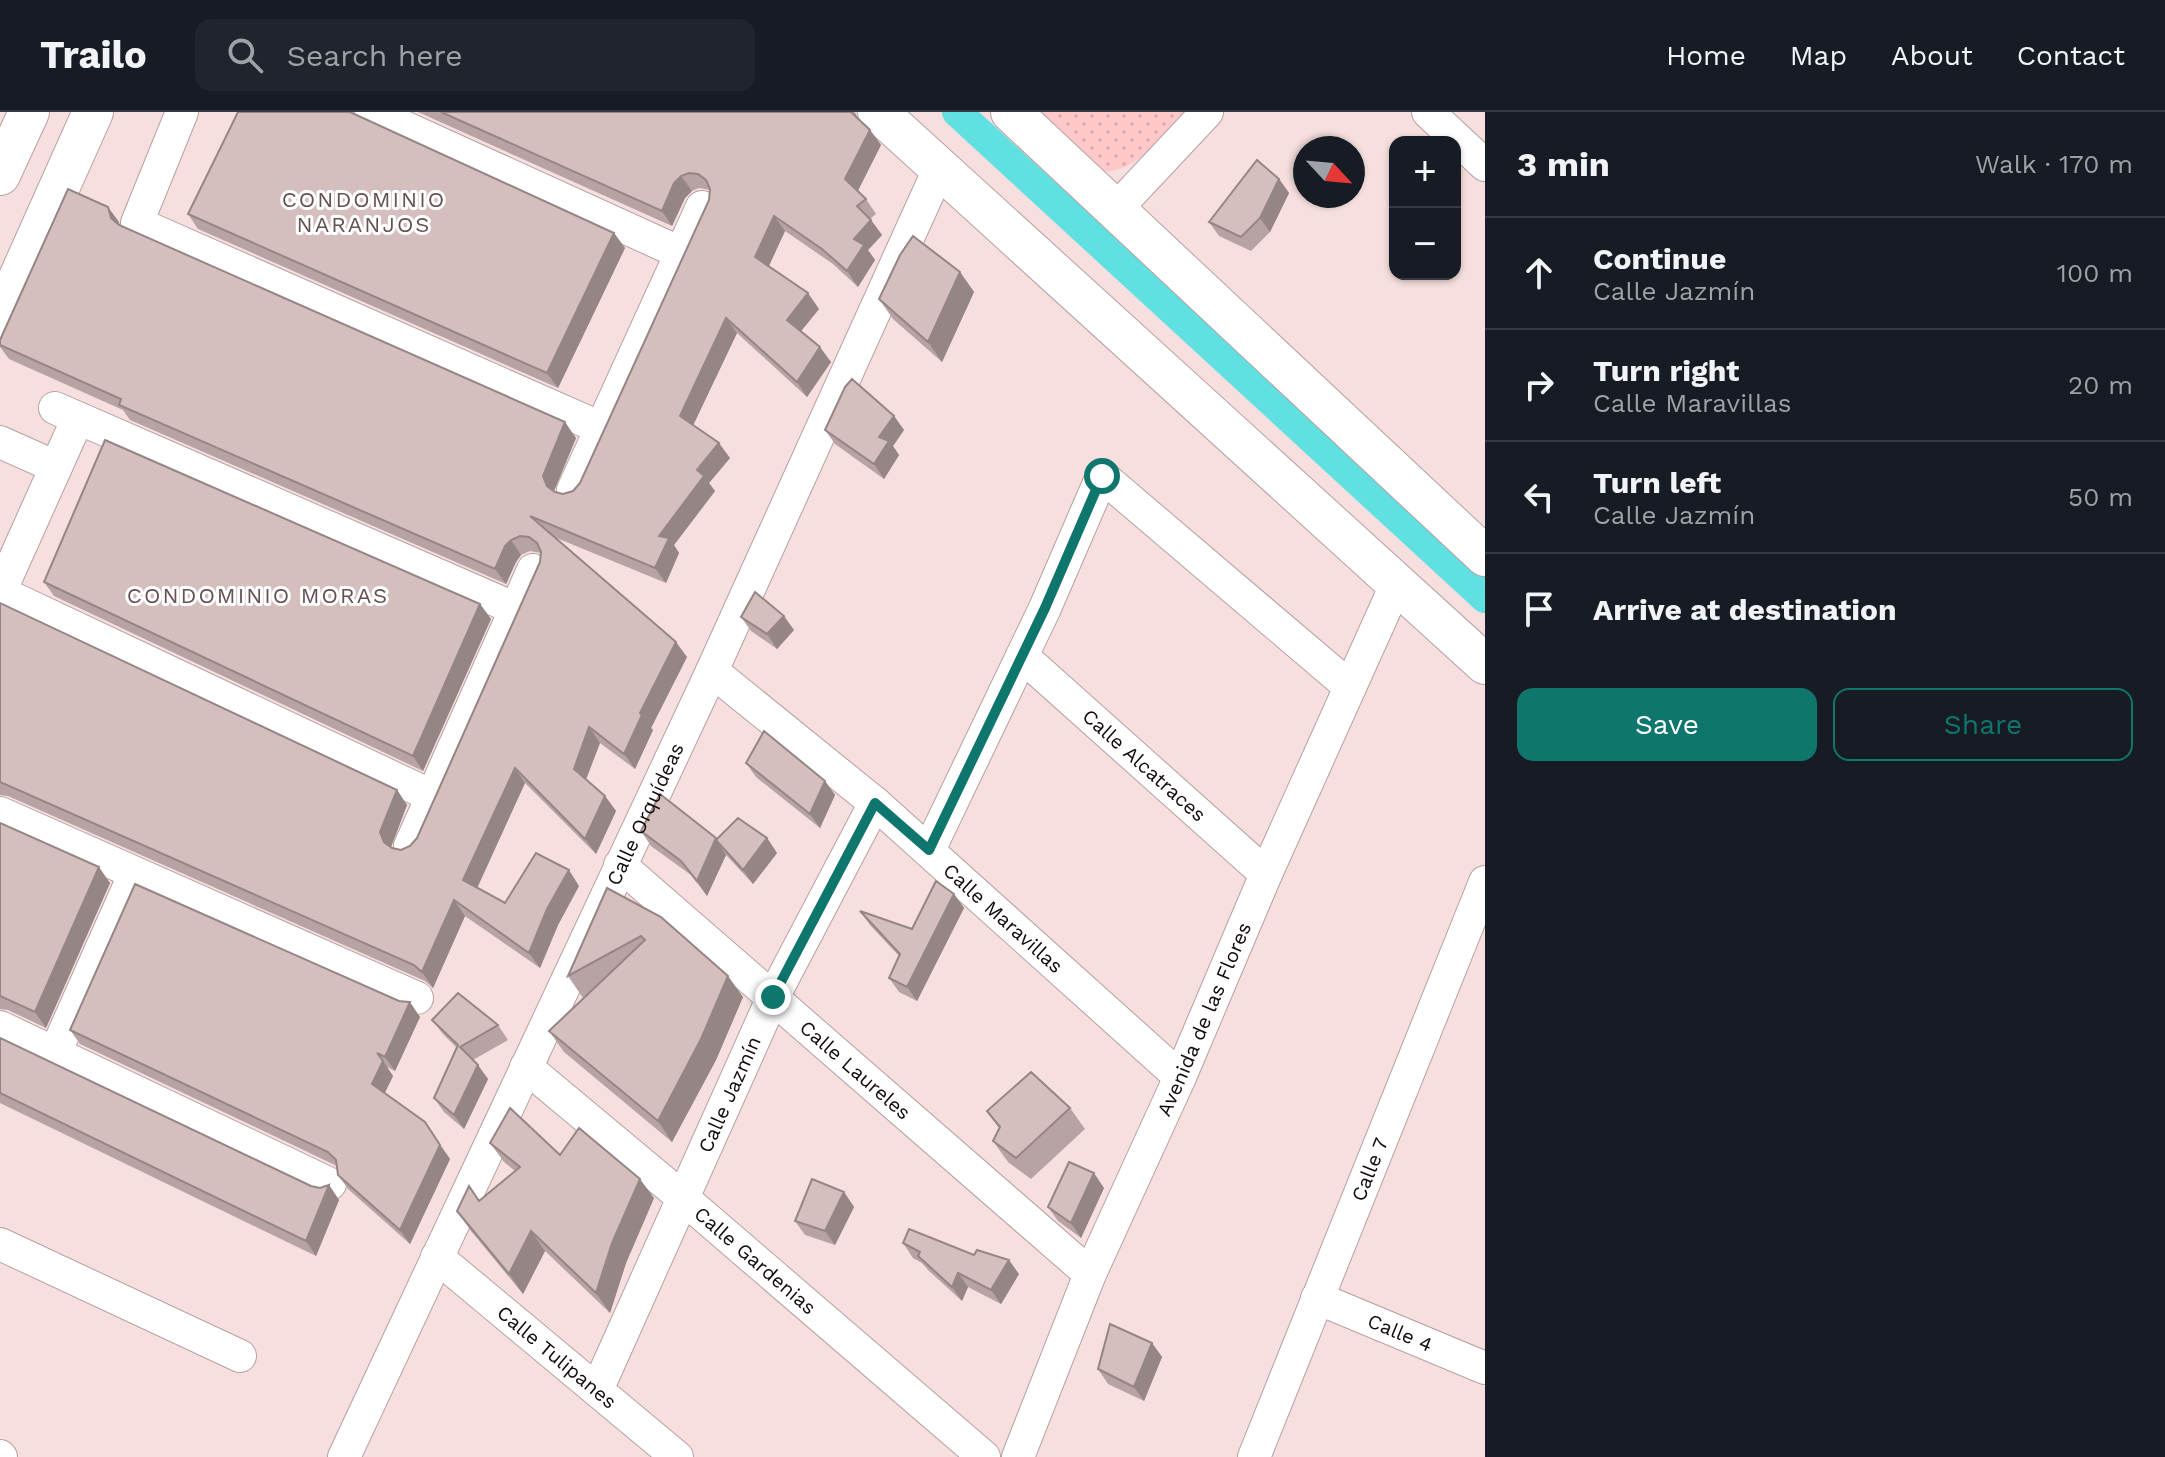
<!DOCTYPE html>
<meta charset="utf-8">
<style>
:root{--surface:#171b24;--page:#20242c;--text:#f1f3f6;--muted:#9ea1a6;--line:#363941;--accent:#0f766e}
body{margin:0;font-family:"Work Sans",sans-serif;background:var(--page);color:var(--text)}
.controls{position:absolute;right:24px;top:24px;display:grid;overflow:hidden;border-radius:16px;box-shadow:0 2px 6px #0004}
.controls button{width:72px;height:72px;display:grid;place-items:center;padding:0;border:0;border-bottom:2px solid var(--line);background:var(--surface);color:var(--text);font:40px sans-serif}
.compass{position:absolute;left:1293px;top:24px;width:72px;height:72px;border-radius:50%;background:var(--surface);box-shadow:0 2px 6px #0004;rotate:116deg}
.stop{position:absolute;width:24px;height:24px;margin:-18px;border:6px solid #0f766e;border-radius:50%;background:#fff}
.stop.end{background:#0f766e;border-color:#fff;box-shadow:0 2px 8px #0008}
.list{margin:0;padding:0;list-style:none}
h2{display:flex;justify-content:space-between;align-items:center;height:104px;margin:0;padding:0 32px;font-size:34px}
h2 small{font-size:26px;font-weight:400;color:var(--muted)}
.list li{display:grid;grid-template-columns:52px 1fr auto;gap:24px;align-items:center;box-sizing:border-box;height:112px;padding:0 32px;border-top:2px solid var(--line)}
.list b{display:block;font-size:30px;white-space:nowrap}
.list p{margin:0;font-size:26px;white-space:nowrap;color:var(--muted)}
.list em{font-size:26px;font-style:normal;color:var(--muted)}
.actions{display:flex;gap:16px;padding:24px 32px}
.actions a{flex:1;padding:18px 0;border:2px solid var(--accent);border-radius:16px;text-align:center;font-size:28px;color:var(--accent)}
.actions .main{background:var(--accent);color:#fff}
.icon{flex:none;width:44px;height:44px;fill:none;stroke:currentColor;stroke-width:2;stroke-linecap:round;stroke-linejoin:round}
.map{position:relative;flex:none;width:1485px;height:1345px;overflow:hidden}
header{display:flex;align-items:center;gap:48px;box-sizing:border-box;height:112px;padding:0 40px;background:var(--surface);border-bottom:2px solid var(--line)}
header strong{font-size:38px}
nav{display:flex;gap:44px;margin-inline-start:auto;font-size:28px}
.search{width:560px;height:72px;background:var(--page);display:flex;align-items:center;gap:20px;box-sizing:border-box;padding:0 28px;border-radius:16px;color:var(--muted);font-size:30px}
main{display:flex}
aside{flex:1;background:var(--surface)}
.map>svg:first-child{display:block}
</style>
<header>
<strong>Trailo</strong>
<div class="search"><svg class="icon" aria-label="search" viewBox="0 0 24 24"><circle cx="10" cy="10" r="6"/><path d="M15 15l6 6"/></svg>Search here</div>
<nav><a>Home</a><a>Map</a><a>About</a><a>Contact</a></nav>
</header>
<main>
<div class="map">
<svg width="1485" height="1345" viewBox="0 0 1485 1345">
<defs>
<pattern id="grass-dots" width="8" height="8" patternUnits="userSpaceOnUse" patternTransform="scale(2)"><rect width="8" height="8" fill="#ffc9ca"/><path d="M2 2h.1M6 6h.1" fill="none" stroke="#daabac" stroke-width="1.8" stroke-linecap="round"/></pattern>
</defs>
<rect width="100%" height="100%" fill="#f7dfdf"/>
<path fill="url(#grass-dots)" d="M1033,0H1184C1159,27 1140,59 1101,60Z"/>
<g fill="none" stroke-linecap="round" stroke-linejoin="round">
<path stroke="#60e0e1" stroke-width="30" d="M957,0L1485,486"/>
<defs>
<g id="minor">
<path d="M182,0L137,111L601,316"/>
<path d="M371,0L681,141"/>
<path d="M1428,0L1485,53"/>
<path d="M1116,97L1207,0"/>
<path d="M55,296L516,497"/>
<path d="M0,330L56,355"/>
<path d="M573,378L702,95"/>
<path d="M0,480L432,684"/>
<path d="M0,480L78,306"/>
<path id="s1" d="M1022,544L1266,762"/>
<path id="s2" d="M712,559L875,691L1180,965"/>
<path d="M0,701L417,886"/>
<path d="M410,734L533,458"/>
<path d="M929,738L1045,496L1102,364L1350,575"/>
<path id="s3" d="M620,753L1090,1162"/>
<path d="M0,915L330,1072"/>
<path d="M55,941L135,761"/>
<path id="s4" d="M526,955L683,1086L984,1345"/>
<path d="M0,1132L240,1244"/>
<path id="s5" d="M437,1145L677,1345"/>
<path id="s6" d="M1317,1186L1485,1256"/>
<path id="s7" d="M597,1278L773,885L875,691"/>
<path d="M0,1344L1,1345"/>
<path id="s8" d="M344,1345L712,559L940,55"/>
<path id="s9" d="M1018,1345L1090,1162L1180,965L1266,762L1396,473"/>
<path id="s10" d="M1254,1345L1485,770"/>
</g>
<path id="tertiary" d="M878,0L1485,552
M1011,0L1485,444
M0,63L29,0
M0,208L93,0"/>
</defs>
<use href="#minor" stroke="#b6a0a0" stroke-width="34"/>
<use href="#tertiary" stroke="#b6a0a0" stroke-width="42"/>
<use href="#minor" stroke="#fff" stroke-width="32"/>
<use href="#tertiary" stroke="#fff" stroke-width="40"/>
</g>
<path fill="#b7a3a3" d="M353,0L352,2L614,121L625,136L558,276L198,117L188,102L230,19Z
M418,0H855L859,8L870,18L881,33L858,79L866,87L876,102L870,107L882,123L868,138L875,148L858,175L833,152L785,119L769,154L819,197L801,219L831,250L807,285L737,221L693,313L730,346L709,371L715,379L674,433L679,441L666,471L554,425L687,545L651,616L653,618L635,657L600,631L586,668L605,684L616,699L596,742L525,671L477,775L505,791L579,774L558,813L540,856L465,804L433,876L425,869L8,684L0,683V491L397,678L407,693L391,735L401,738L410,734L417,726L540,450L541,441L530,439L521,443L516,450L506,472L130,308L123,298L9,247L0,235V228L119,110V113L576,326L554,379L563,382L573,379L580,371L709,88L710,78L699,76L692,79L685,86L672,114Z
M1279,67L1289,81L1270,120L1251,139L1219,124L1209,110Z
M960,160L974,180L942,250L893,207L879,187Z
M894,304L904,318L893,334L899,343L884,367L835,332L825,318Z
M44,470L480,492L491,507L423,659L54,484Z
M741,505L794,518L777,537L751,519Z
M746,651L825,669L835,683L820,716L756,665Z
M0,711L110,771L46,916L8,898L0,897Z
M641,719L717,727L767,726L777,741L753,772L726,743L707,784L691,763L651,734Z
M607,776L743,885L716,948L672,1030L564,940L549,919L583,886L568,864Z
M954,782L964,796L917,889L899,880L889,866L899,844L870,813L860,799L912,817Z
M420,905L395,959L387,955L393,964L384,981L425,1010L450,1047L410,1132L348,1077L338,1063L337,1054L80,932L70,918Z
M432,908L498,913L508,928L473,948L488,967L464,1017L444,1000L434,986L457,936L443,922Z
M0,926L311,1074L320,1076L329,1073L339,1088L316,1144L0,991Z
M1070,996L1085,1017L1031,1067L1008,1050L993,1029L999,1016L987,999Z
M490,1031L560,1043L654,1086L626,1151L610,1201L545,1139L523,1182L471,1119L457,1099L479,1089L515,1059L504,1050Z
M1104,1076L1081,1126L1058,1109L1048,1095Z
M844,1080L854,1095L835,1133L805,1123L795,1109Z
M903,1131L1019,1162L1001,1192L968,1175L962,1189L928,1158L922,1151L913,1146Z
M1152,1231L1162,1245L1144,1289L1108,1272L1098,1257Z"/>
<path fill="#958585" d="M870,18L881,33L856,82L845,67Z
M681,64L692,79L685,86L672,114L662,99L674,71Z
M1279,67L1289,81L1270,120L1260,106Z
M108,95L119,110L121,122L111,106Z
M774,104L785,119L766,160L755,145Z
M871,108L882,123L868,138L875,148L858,175L847,159L854,127Z
M614,121L625,136L558,276L547,261Z
M960,160L974,180L942,250L928,230Z
M808,181L819,197L798,223L787,208Z
M726,206L737,221L690,320L680,304Z
M820,235L831,250L807,285L797,270Z
M894,304L904,318L893,334L899,343L884,367L874,352L879,325Z
M565,310L576,326L554,379L547,374L543,364Z
M719,331L730,346L709,371L715,379L674,433L679,441L666,471L655,456L659,424L697,358Z
M511,428L521,443L516,450L506,472L495,457L505,434Z
M480,492L491,507L423,659L413,644Z
M784,504L794,518L777,537L767,522Z
M676,530L687,545L651,616L653,618L635,657L624,642L640,601Z
M589,615L600,631L584,672L574,657Z
M515,656L525,671L474,783L463,768Z
M825,669L835,683L820,716L810,702Z
M397,678L407,693L391,735L384,730L380,720Z
M605,684L616,699L596,742L585,727Z
M767,726L777,741L753,772L743,758Z
M716,728L726,743L707,784L697,769Z
M99,755L110,771L46,916L35,900Z
M569,758L579,774L558,813L540,856L529,841L547,797Z
M954,782L964,796L917,889L907,875Z
M454,788L465,804L433,876L422,860Z
M728,864L743,885L716,948L672,1030L658,1009Z
M410,890L420,905L395,959L385,945Z
M383,949L393,964L382,987L372,972Z
M478,953L488,967L464,1017L454,1003Z
M440,1033L450,1047L410,1132L400,1118Z
M1094,1061L1104,1076L1081,1126L1071,1111Z
M640,1067L654,1086L626,1151L610,1201L596,1181L612,1131Z
M329,1073L339,1088L316,1144L306,1129Z
M844,1080L854,1095L835,1133L825,1119Z
M531,1119L545,1139L523,1182L509,1162Z
M1009,1148L1019,1162L1001,1192L991,1178Z
M958,1161L968,1175L962,1189L952,1175Z
M1152,1231L1162,1245L1144,1289L1134,1275Z"/>
<path fill="#d5bebe" stroke="#958585" stroke-width="2" d="M238,0H350L614,121L547,261L188,102Z
M441,0H851L870,18L845,67L866,87L857,94L871,108L854,127L864,133L847,159L822,137L774,104L755,145L808,181L787,208L820,235L797,270L726,206L680,304L719,331L697,358L704,364L659,424L669,426L655,456L530,404L676,530L640,601L642,603L624,642L589,615L574,657L605,684L585,727L515,656L463,768L505,791L536,741L569,758L547,797L529,841L454,788L422,860L414,853L0,670V491L397,678L380,720L384,730L392,736L401,738L410,734L417,726L540,450L541,440L537,431L529,425L520,424L511,428L505,434L495,457L119,293L121,287L0,233V228L68,77L108,95L111,106L119,113L565,310L543,364L547,374L555,380L563,382L573,379L580,371L709,88L710,77L706,68L698,62L689,61L681,64L674,71L662,99Z
M1257,48L1279,67L1260,106L1241,125L1209,110Z
M913,124L960,160L928,230L879,187L900,143Z
M852,267L894,304L879,325L889,329L874,352L825,318L845,275Z
M105,328L480,492L413,644L44,470Z
M755,480L784,504L767,522L741,505Z
M764,619L825,669L810,702L746,651Z
M660,682L716,726L697,769L681,749L641,719Z
M738,706L767,726L743,758L716,728Z
M0,711L99,755L35,900L0,884Z
M936,769L954,782L907,875L889,866L900,842L860,799L912,817Z
M135,772L399,889L410,890L385,945L377,941L383,949L372,972L425,1010L440,1033L400,1118L338,1063L336,1048L328,1040L70,918Z
M607,776L661,805L728,864L701,927L658,1009L549,919L645,828L641,824L568,864Z
M458,881L498,913L460,935L478,953L454,1003L434,986L458,933L432,908Z
M0,926L311,1074L320,1076L329,1073L306,1129L0,981Z
M1031,960L1070,996L1016,1046L993,1029L1000,1015L987,999Z
M510,996L560,1043L579,1016L640,1067L612,1131L596,1181L531,1119L509,1162L457,1099L469,1074L479,1089L520,1055L490,1031Z
M1069,1050L1094,1061L1071,1111L1048,1095Z
M812,1067L844,1080L825,1119L795,1109Z
M909,1117L974,1143L977,1138L1009,1148L991,1178L958,1161L952,1175L918,1144L920,1140L903,1131Z
M1110,1212L1152,1231L1134,1275L1098,1257Z"/>
<g fill="none" stroke-linecap="round" stroke-linejoin="round">
<path stroke="#0f766e" stroke-width="10" d="M773,885L875,691L929,738L1045,496L1102,364"/>
</g>
<g text-anchor="middle" stroke-width="6" stroke-linejoin="round" paint-order="stroke">
<g font-size="20" fill="#120a0a" stroke="#fff">
<text dy="7" stroke="none"><textPath href="#s1" startOffset="164">Calle Alcatraces</textPath></text>
<text dy="7" stroke="none"><textPath href="#s8" startOffset="710">Calle Orquídeas</textPath></text>
<text dy="7" stroke="none"><textPath href="#s2" startOffset="382">Calle Maravillas</textPath></text>
<text dy="7" stroke="none"><textPath href="#s9" startOffset="476">Avenida de las Flores</textPath></text>
<text dy="7" stroke="none"><textPath href="#s3" startOffset="312">Calle Laureles</textPath></text>
<text dy="7" stroke="none"><textPath href="#s7" startOffset="324">Calle Jazmín</textPath></text>
<text dy="7" stroke="none"><textPath href="#s10" startOffset="310">Calle 7</textPath></text>
<text dy="7" stroke="none"><textPath href="#s4" startOffset="300">Calle Gardenias</textPath></text>
<text dy="7" stroke="none"><textPath href="#s6" startOffset="90">Calle 4</textPath></text>
<text dy="7" stroke="none"><textPath href="#s5" startOffset="156">Calle Tulipanes</textPath></text>
</g>
<g font-size="22" letter-spacing="2" fill="#655151" stroke="#fff">
<text x="364" y="95">CONDOMINIO<tspan x="364" dy="25">NARANJOS</tspan></text>
<text x="258" y="491">CONDOMINIO MORAS</text>
</g>
</g>
</svg>
<div class="controls">
<button>+</button>
<button>−</button>
</div>
<svg class="compass" viewBox="-18 -18 36 36"><path d="M0-13l5 13h-10z" fill="#e53935"/><path d="M0 13l5-13h-10z" fill="#9ea1a6"/></svg>
<div class="stop" style="left:1102px;top:364px"></div>
<div class="stop end" style="left:773px;top:885px"></div>
</div>
<aside>
<h2>3 min<small>Walk · 170 m</small></h2>
<ul class="list">
<li><svg class="icon" aria-label="ahead" viewBox="0 0 24 24"><path d="M12 20V5M6 11l6-6 6 6"/></svg><div><b>Continue</b><p>Calle Jazmín</p></div><em>100 m</em></li>
<li><svg class="icon" aria-label="right" viewBox="0 0 24 24"><path d="M7 20v-9h11M14 6l5 5-5 5"/></svg><div><b>Turn right</b><p>Calle Maravillas</p></div><em>20 m</em></li>
<li><svg class="icon" aria-label="left" viewBox="0 0 24 24"><path d="M17 20v-9H6M10 6l-5 5 5 5"/></svg><div><b>Turn left</b><p>Calle Jazmín</p></div><em>50 m</em></li>
<li><svg class="icon" aria-label="arrive" viewBox="0 0 24 24"><path d="M6 21V4h12l-3 4 3 4H6"/></svg><div><b>Arrive at destination</b></div></li>
</ul>
<div class="actions"><a class="main">Save</a><a>Share</a></div>
</aside>
</main>
